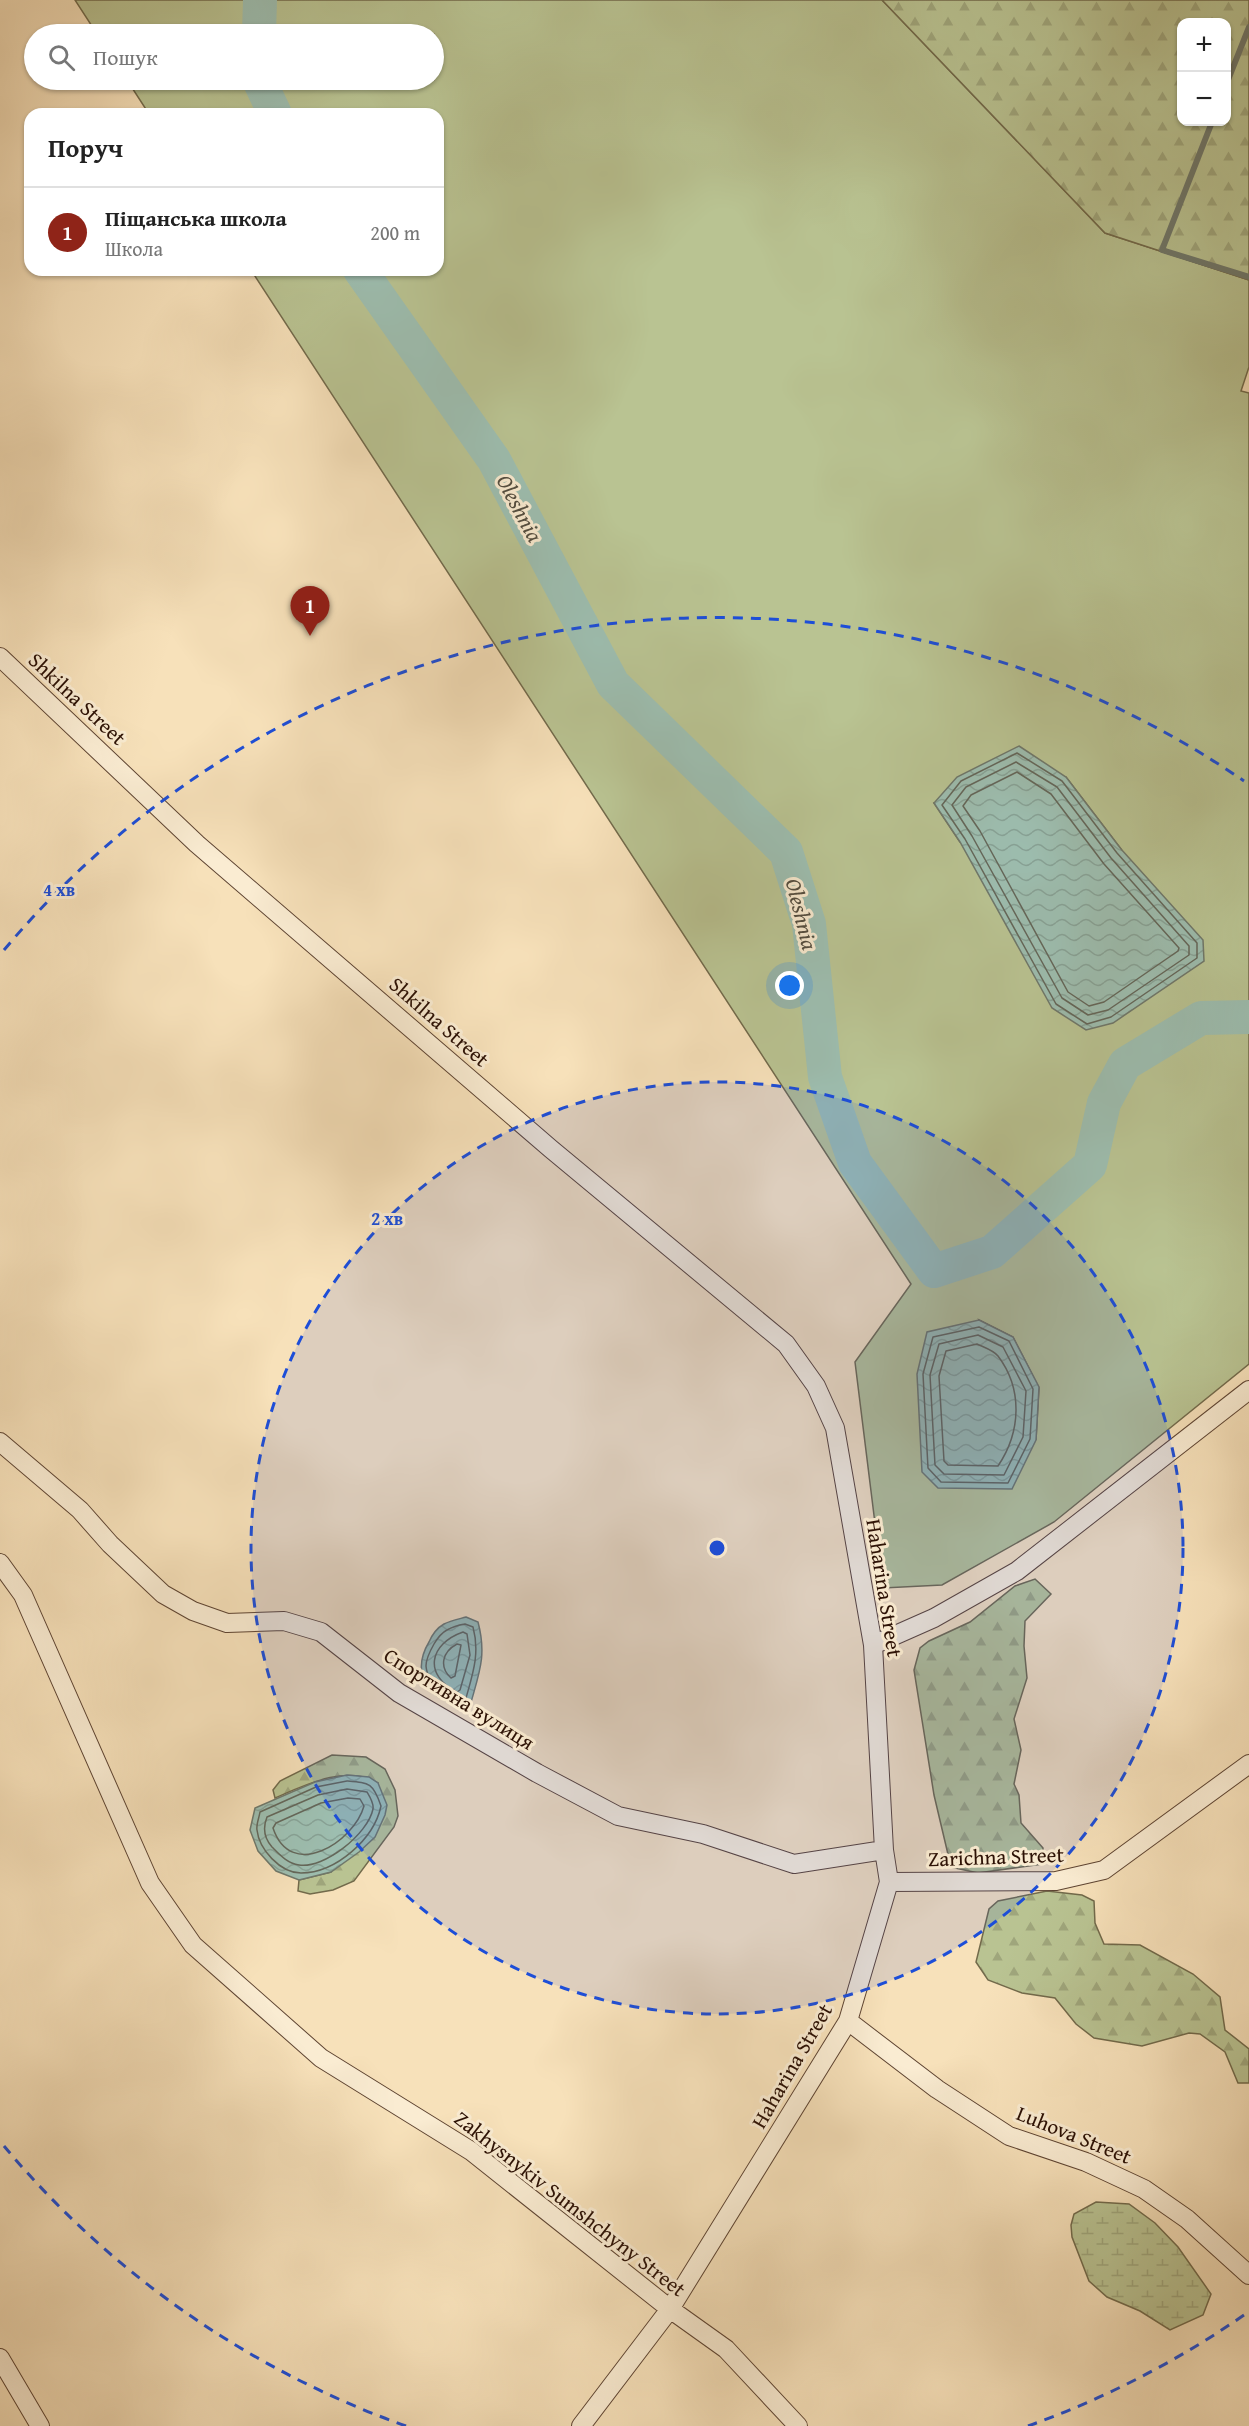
<!DOCTYPE html>
<html lang="uk">
<meta charset="utf-8">
<style>
:root{--surface:#fff;--page:#f6f6f6;--text:#222;--muted:#767676;--line:#e0e0e0;--accent:#8f2418}
body{margin:0;font-family:"Gentium Book Plus",serif;background:var(--page);color:var(--text)}
.controls{position:absolute;right:18px;top:18px;display:grid;overflow:hidden;border-radius:12px;box-shadow:0 2px 4px #0004}
.controls button{width:54px;height:54px;display:grid;place-items:center;padding:0;border:0;border-bottom:2px solid var(--line);background:var(--surface);color:var(--text);font:30px sans-serif}
.you{position:absolute;left:790px;top:986px;width:21px;height:21px;margin:-15px;border:4px solid #fff;border-radius:50%;background:#1a73e8;box-shadow:0 0 0 9px #1a73e833}
.badge{display:grid;place-items:center;width:39px;height:39px;border-radius:50%;background:var(--accent);color:#fff;font-size:20px;font-weight:700}
.pin{position:absolute;translate:-50% -50px;filter:drop-shadow(0 2px 3px #0008)}
.pin::after{content:'';position:absolute;top:32px;width:21px;height:18px;background:inherit;clip-path:polygon(0 0,100% 0,50% 100%)}
.list{margin:0;padding:0;list-style:none}
h2{display:flex;justify-content:space-between;align-items:center;height:78px;margin:0;padding:0 24px;font-size:26px}
h2 small{font-size:20px;font-weight:400;color:var(--muted)}
.list li{display:grid;grid-template-columns:39px 1fr auto;gap:18px;align-items:center;box-sizing:border-box;height:90px;padding:0 24px;border-top:2px solid var(--line)}
.list b{display:block;font-size:22px;white-space:nowrap}
.list p{margin:0;font-size:20px;white-space:nowrap;color:var(--muted)}
.list em{font-size:20px;font-style:normal;color:var(--muted)}
.icon{flex:none;width:33px;height:33px;fill:none;stroke:currentColor;stroke-width:2;stroke-linecap:round;stroke-linejoin:round}
.map{position:relative;flex:none;width:1249px;height:2426px;overflow:hidden}
.search{position:absolute;background:var(--surface);box-shadow:0 2px 4px #0004;left:24px;top:24px;width:420px;height:66px;display:flex;align-items:center;gap:15px;box-sizing:border-box;padding:0 21px;border-radius:33px;color:var(--muted);font-size:22px}
.panel{position:absolute;background:var(--surface);box-shadow:0 2px 4px #0004;left:24px;top:108px;width:420px;height:168px;border-radius:18px}
.map>svg:first-child{display:block}
</style>
<div class="map">
<svg width="1249" height="2426" viewBox="0 0 1249 2426">
<defs>
<pattern id="forest-firs" width="22" height="20" patternUnits="userSpaceOnUse" patternTransform="scale(1.5)"><rect width="22" height="20" fill="#b9c392"/><path d="M5 1l3.5 6h-7zM16 11l3.5 6h-7z" fill="#9fa67c"/></pattern>
<pattern id="wetland-marsh" width="20" height="14" patternUnits="userSpaceOnUse" patternTransform="scale(1.5)"><rect width="20" height="14" fill="#b9c392"/><path d="M1 5h8M5 5V1M11 12h8M15 12V8" fill="none" stroke="#9fa67c"/></pattern>
<pattern id="water-waves" width="16" height="10" patternUnits="userSpaceOnUse" patternTransform="scale(1.5)"><rect width="16" height="10" fill="#9dbeb0"/><path d="M0 5q4-4 8 0t8 0" fill="none" stroke="#87a296"/></pattern>
</defs>
<rect width="100%" height="100%" fill="#f7e1ba"/>
<filter id="stains"><feTurbulence type="fractalNoise" baseFrequency=".00333" numOctaves="4"/><feColorMatrix values="0 0 0 0 .2 0 0 0 0 .09 0 0 0 0 .02 0 0 0 .5 -.17"/></filter>
<radialGradient id="worn" r=".72"><stop offset=".6" stop-color="#630" stop-opacity="0"/><stop offset="1" stop-color="#630" stop-opacity=".3"/></radialGradient>
<path fill="#b9c392" stroke="#726a4b" stroke-width="1.5" fill-rule="evenodd" d="M75,0H882L1105,233L1249,280V367L1241,391L1249,393V1364L1054,1522L942,1585L883,1588L855,1362L911,1284L251,270H438V114H149L127,80H434V34H97ZM1066,777L1121,849L960,842L934,803ZM979,1320L1013,1337L1039,1388L1036,1440Z"/>
<path fill="url(#forest-firs)" stroke="#726a4b" stroke-width="1.5" fill-rule="evenodd" d="M882,0H1249V280L1105,233ZM1226,22V122H1182V22Z
M1035,1579L1051,1594L1025,1621L1024,1646L1027,1678L1014,1719L1021,1750L1014,1784L1019,1795L1021,1823L1043,1848L1042,1864L978,1873L951,1867L934,1795L914,1670L920,1648L929,1641L970,1622L1015,1586Z
M332,1755L366,1757L385,1769L395,1790L398,1816L394,1827L354,1881L333,1890L310,1894L298,1891L299,1880L331,1872L378,1783C347,1764 305,1785 275,1798L273,1790L280,1781Z
M1047,1891L1082,1895L1094,1901L1095,1923L1104,1944L1140,1945L1193,1974L1220,1997L1225,2030L1249,2049V2083H1238L1225,2052L1200,2034L1189,2033L1142,2046L1094,2038L1076,2024L1055,1998L1022,1993L988,1980L976,1962L989,1909L998,1901Z"/>
<path fill="url(#wetland-marsh)" stroke="#726a4b" stroke-width="1.5" d="M1096,2202L1129,2204L1155,2223L1178,2247L1211,2294L1203,2315L1170,2330L1140,2311L1107,2297L1089,2281L1072,2237L1071,2225L1074,2214Z"/>
<path fill="url(#water-waves)" stroke="#6f786b" stroke-width="1.5" d="M1019,746L1066,777L1121,849L1203,940L1204,961L1113,1023L1086,1030L1052,1008L960,842L934,803L957,777Z
M979,1320L1013,1337L1039,1387L1036,1440L1012,1489L938,1488L922,1472L917,1374L927,1332Z
M466,1617L478,1622C487,1656 479,1673 470,1706C433,1705 408,1677 429,1642C432,1635 437,1628 444,1624C450,1621 459,1619 466,1617Z
M347,1775L369,1777L378,1783L387,1805L385,1815L375,1837L359,1852L331,1872L299,1880L276,1871L258,1851L250,1830L255,1808L315,1782Z"/>
<g fill="none" stroke-linecap="round" stroke-linejoin="round">
<path stroke="#64675a" stroke-width="1.5" d="M1017,753L1062,781L1117,853L1197,943V958L1111,1017L1087,1024L1056,1004L965,839L942,805L961,781Z
M1016,762L1057,787L1111,858L1189,946V955L1108,1010L1088,1015L1062,998L972,836L952,805L966,787Z
M1017,772L1051,794L1104,864L1179,948L1178,951L1104,1002L1089,1006L1068,992L980,831L963,806L971,795Z
M979,1327L1009,1341L1033,1389L1030,1439L1008,1483L941,1482L928,1468L923,1374L933,1337Z
M978,1335L1003,1347L1026,1391L1023,1437L1004,1475L944,1474L935,1465L930,1375L939,1344Z
M977,1344C983,1347 993,1350 998,1356C1023,1389 1021,1432 998,1466L948,1465L944,1461L939,1376L946,1351Z
M465,1624L473,1627C480,1653 473,1673 466,1698C450,1705 427,1683 426,1666C426,1658 430,1651 434,1644C437,1639 441,1633 447,1630C452,1627 459,1625 465,1624Z
M463,1632L467,1634L470,1655L460,1690L457,1692C423,1675 429,1644 463,1632Z
M457,1644L461,1645L455,1676L451,1678C439,1667 442,1652 457,1644Z
M347,1781C370,1783 373,1783 381,1806C374,1839 336,1873 301,1873C280,1873 259,1849 257,1830C256,1825 259,1818 260,1812L316,1787Z
M347,1789L367,1792C370,1797 374,1803 373,1809C368,1834 324,1869 299,1865C287,1863 280,1855 272,1847C264,1838 263,1827 267,1817L318,1795Z
M348,1798L360,1799L364,1806C354,1842 291,1882 273,1828L276,1823L321,1803Z"/>
<path stroke="#6f786b" stroke-width="6" d="M1226,85L1249,27
M1212,122L1162,250L1249,277"/>
<path stroke="#9dbeb0" stroke-width="34" d="M259,34L260,0
M259,80L275,114
M360,270L494,460L613,684L786,852L809,924L825,1077L855,1163L934,1271L992,1252L1090,1165L1104,1103L1125,1064L1201,1018L1249,1017"/>
<defs>
<path id="street" d="M0,657L197,844L551,1149L786,1344L816,1386L835,1428L873,1645L884,1850L889,1882L848,2021L670,2309L581,2426
M0,1442L80,1510L110,1544L163,1594L193,1611L227,1623L284,1621L321,1632L399,1693L537,1773L618,1816L703,1834L794,1864L884,1850
M0,1563L23,1595L150,1883L193,1945L321,2058L471,2151L670,2309L726,2349L798,2426
M873,1645L934,1618L1017,1571L1249,1390
M889,1882L1056,1881L1104,1870L1249,1764
M848,2021L937,2089L1009,2136L1086,2162L1144,2189L1187,2219L1249,2275
M0,2358L40,2426"/>
</defs>
<use href="#street" stroke="#5e4432" stroke-width="20"/>
<use href="#street" stroke="#faecd2" stroke-width="18"/>
</g>
<circle cx="717" cy="1548" r="466" fill="#1d4ed8" fill-opacity=".12"/>
<g fill="none" stroke="#1d4ed8" stroke-width="3" stroke-dasharray="10 8">
<circle cx="717" cy="1548" r="466"/>
<path d="M1244 2315A931 931 0 0 1 1028 2426M406 2426A931 931 0 0 1 4 2146M4 950A931 931 0 0 1 1244 781"/>
</g>
<g text-anchor="middle" stroke-width="6" stroke-linejoin="round" paint-order="stroke">
<g font-size="21" fill="#2b1004" stroke="#faecd2">
<text transform="translate(77 699) rotate(43)" y="7">Shkilna Street</text>
<text transform="translate(439 1022) rotate(41)" y="7">Shkilna Street</text>
<text transform="translate(884 1588) rotate(81)" y="7">Haharina Street</text>
<text transform="translate(459 1699) rotate(32)" y="7">Спортивна вулиця</text>
<text transform="translate(996 1857) rotate(-2)" y="7">Zarichna Street</text>
<text transform="translate(792 2066) rotate(-60)" y="7">Haharina Street</text>
<text transform="translate(1074 2135) rotate(22)" y="7">Luhova Street</text>
<text transform="translate(570 2204) rotate(38)" y="7">Zakhysnykiv Sumshchyny Street</text>
</g>
<g font-size="22" font-style="italic" fill="#534d40" stroke="#faecd2">
<text transform="translate(520 508) rotate(62)" y="8">Oleshnia</text>
<text transform="translate(802 914) rotate(76)" y="8">Oleshnia</text>
</g>
</g>
<circle cx="717" cy="1548" r="9" fill="#1d4ed8" stroke="#faecd2" stroke-width="3"/>
<g font-size="18" text-anchor="middle" font-weight="bold" fill="#1d4ed8" stroke="#faecd2" stroke-width="6" stroke-linejoin="round" paint-order="stroke">
<text x="59" y="896">4 хв</text>
<text x="387" y="1225">2 хв</text>
</g>
<rect width="100%" height="100%" filter="url(#stains)"/>
<rect width="100%" height="100%" fill="url(#worn)"/>
</svg>
<div class="controls">
<button>+</button>
<button>−</button>
</div>
<div class="you"></div>
<div class="pin badge" style="left:310px;top:636px">1</div>
<div class="search"><svg class="icon" aria-label="search" viewBox="0 0 24 24"><circle cx="10" cy="10" r="6"/><path d="M15 15l6 6"/></svg>Пошук</div>
<section class="panel">
<h2>Поруч<small></small></h2>
<ul class="list">
<li><span class="badge">1</span><div><b>Піщанська школа</b><p>Школа</p></div><em>200 m</em></li>
</ul>
</section>
</div>
